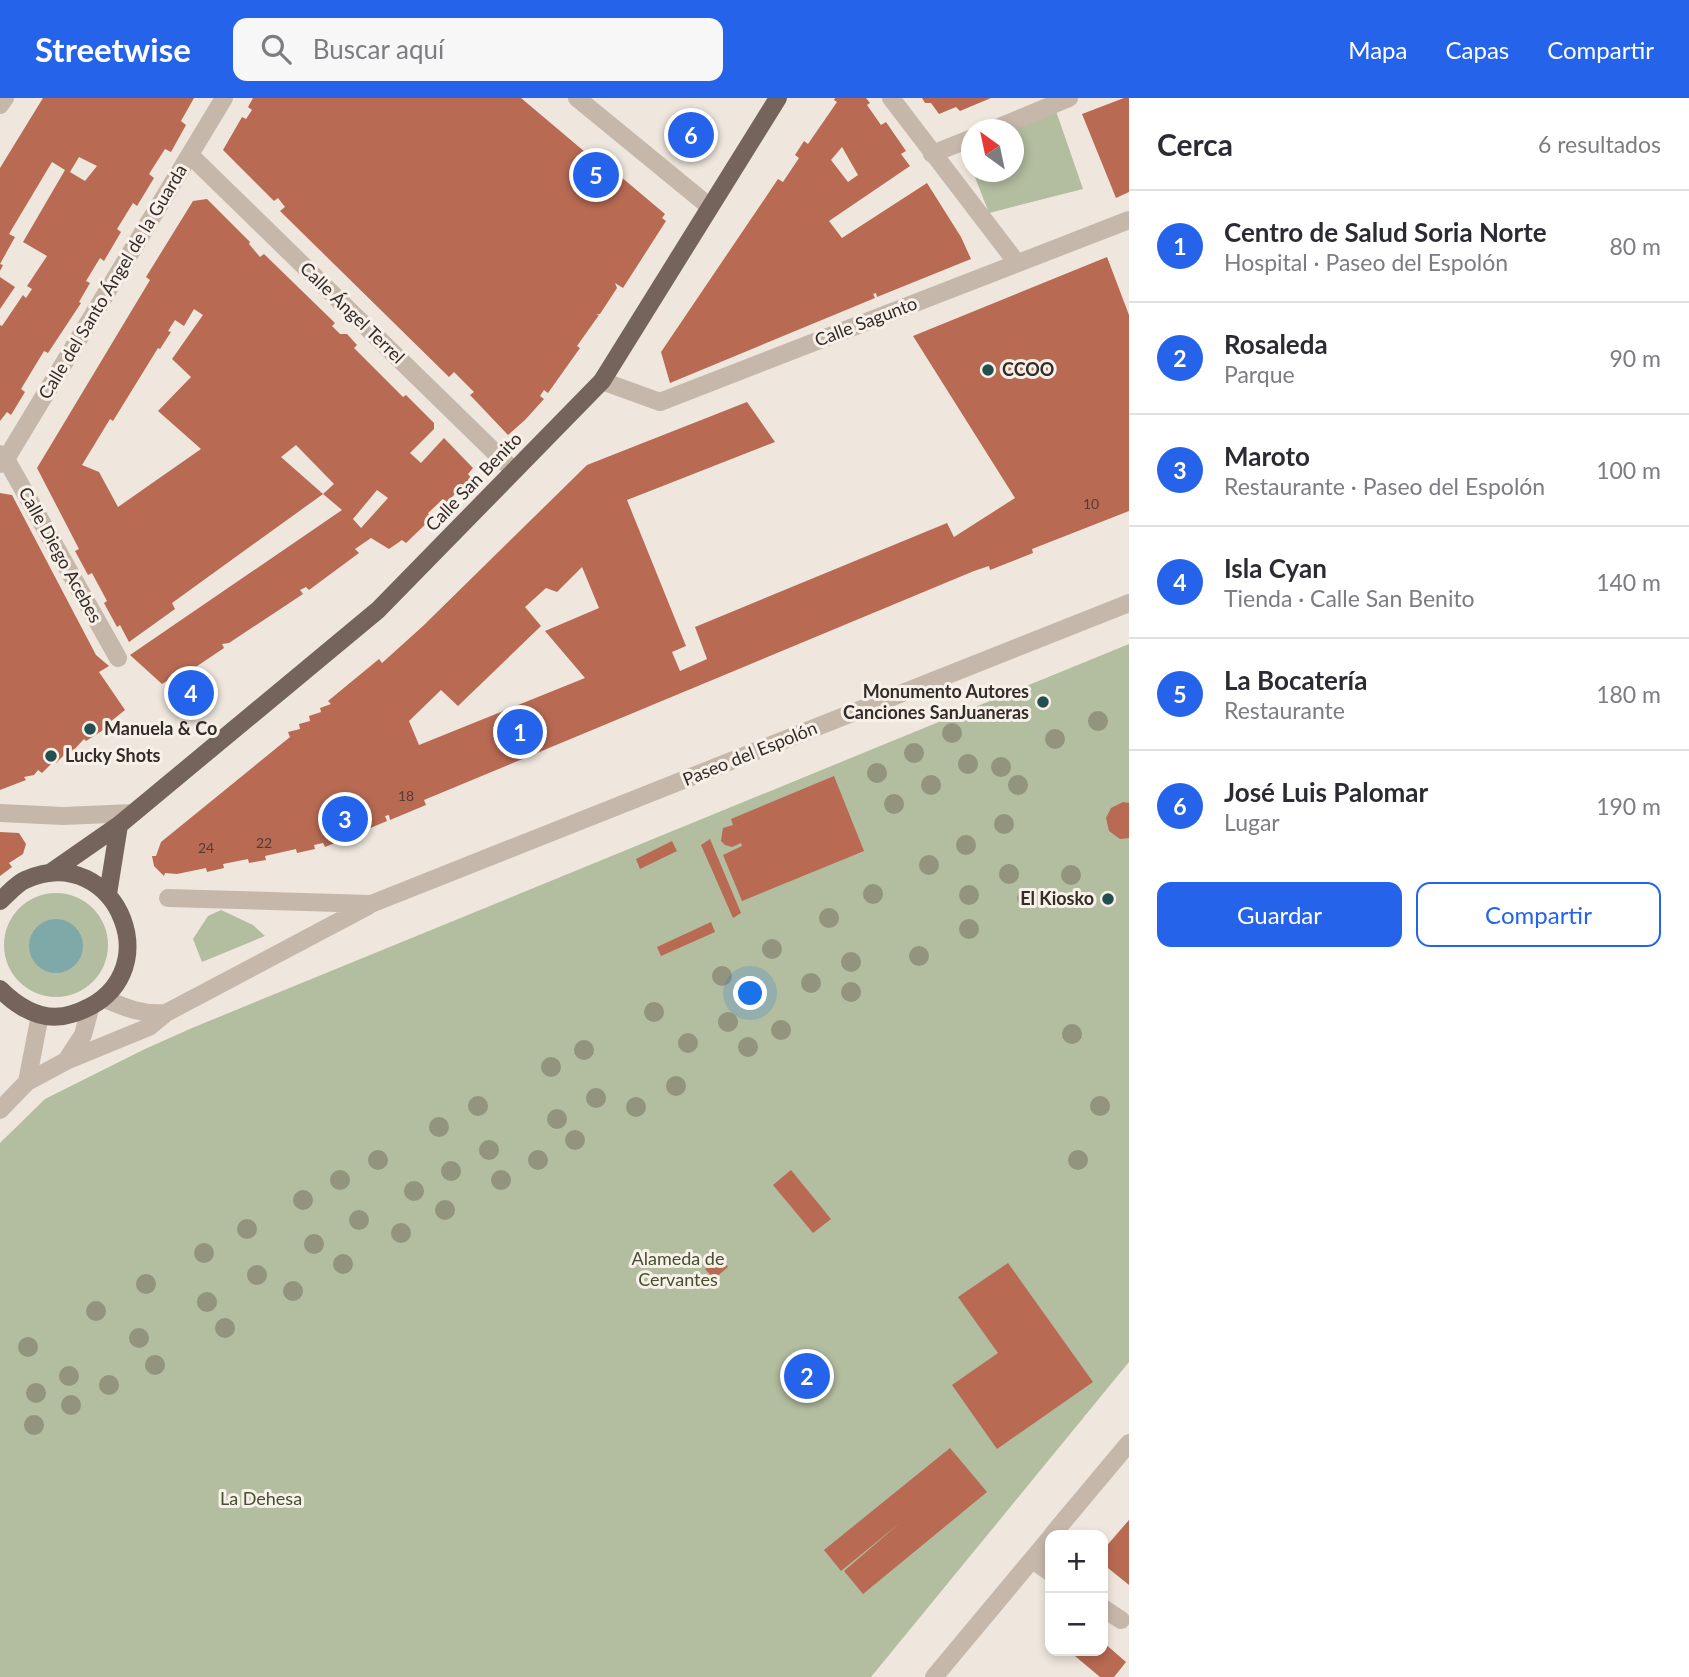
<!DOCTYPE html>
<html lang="es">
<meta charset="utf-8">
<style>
:root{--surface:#fff;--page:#f7f7f7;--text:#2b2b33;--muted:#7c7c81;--line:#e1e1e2;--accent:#2563eb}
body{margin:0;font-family:Lato,sans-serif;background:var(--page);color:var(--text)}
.controls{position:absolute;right:21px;bottom:21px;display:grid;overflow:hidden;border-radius:14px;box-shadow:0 4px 10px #0003}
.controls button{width:63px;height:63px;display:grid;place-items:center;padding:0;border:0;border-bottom:2px solid var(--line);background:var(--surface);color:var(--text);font:35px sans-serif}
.compass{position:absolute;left:961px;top:21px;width:63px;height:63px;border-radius:50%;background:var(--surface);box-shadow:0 4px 10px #0003;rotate:327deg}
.you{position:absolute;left:751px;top:896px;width:24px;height:24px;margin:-18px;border:5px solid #fff;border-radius:50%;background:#1a73e8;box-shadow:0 0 0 10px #1a73e833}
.badge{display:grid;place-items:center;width:46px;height:46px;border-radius:50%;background:var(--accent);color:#fff;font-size:23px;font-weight:700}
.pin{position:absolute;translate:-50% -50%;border:4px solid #fff;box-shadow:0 2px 7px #0006}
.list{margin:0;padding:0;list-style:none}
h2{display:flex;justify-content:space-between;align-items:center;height:91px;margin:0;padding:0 28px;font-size:30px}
h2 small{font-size:23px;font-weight:400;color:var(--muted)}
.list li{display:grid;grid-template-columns:46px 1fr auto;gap:21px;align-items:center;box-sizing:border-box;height:112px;padding:0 28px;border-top:2px solid var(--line)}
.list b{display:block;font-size:26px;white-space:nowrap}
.list p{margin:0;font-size:23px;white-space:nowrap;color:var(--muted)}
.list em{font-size:23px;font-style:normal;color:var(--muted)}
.actions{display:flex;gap:14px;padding:21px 28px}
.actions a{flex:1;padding:16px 0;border:2px solid var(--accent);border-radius:14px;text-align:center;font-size:24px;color:var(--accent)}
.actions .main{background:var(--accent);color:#fff}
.icon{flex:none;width:38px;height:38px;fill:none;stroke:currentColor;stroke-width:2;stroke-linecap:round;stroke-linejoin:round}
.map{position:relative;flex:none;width:1129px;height:1579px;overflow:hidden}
header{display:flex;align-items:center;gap:42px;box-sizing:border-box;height:98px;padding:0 35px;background:var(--accent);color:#fff}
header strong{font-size:33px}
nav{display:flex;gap:38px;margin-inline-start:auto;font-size:24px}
.search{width:490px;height:63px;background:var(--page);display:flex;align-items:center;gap:18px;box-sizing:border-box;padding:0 24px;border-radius:14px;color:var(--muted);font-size:26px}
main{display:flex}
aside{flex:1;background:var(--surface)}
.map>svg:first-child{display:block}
</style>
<header>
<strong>Streetwise</strong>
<div class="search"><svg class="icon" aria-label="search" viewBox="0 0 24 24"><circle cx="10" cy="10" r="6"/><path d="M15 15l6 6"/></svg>Buscar aquí</div>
<nav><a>Mapa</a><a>Capas</a><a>Compartir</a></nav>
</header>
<main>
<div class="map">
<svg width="1129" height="1579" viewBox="0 0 1129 1579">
<rect width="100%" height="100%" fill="#efe7dd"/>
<path fill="#b3bd9f" d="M1056,13L1083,91L989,115L973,74H1014V32Z
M1129,546V1264L871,1579H0V1045L45,1001L145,951L192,930Z
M4 847a52 52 0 1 1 104 0a52 52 0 1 1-104 0Z
M221,812L253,827L265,838L202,864L193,841L208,818Z"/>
<path fill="#7fa8a9" d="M29 848a27 27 0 1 1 54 0a27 27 0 1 1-54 0Z"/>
<path fill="#b86a53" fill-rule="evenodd" d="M43,0H194L181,23L186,27L171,54L165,51L149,76L154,80L137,108L133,105L117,131L121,134L104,163L100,160L86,183L90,185L79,204L81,205L48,255L44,253L21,291L25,294L11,317L7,314L0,323V227L2,228L23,197L26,200L32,191L27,188L47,158L23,144L65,72L52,64L9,136L15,139L0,166L3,167L0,173V70ZM79,59L97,68L85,83L70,74Z
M253,0H521L617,81L620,78L665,116L662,120L666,123L623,190L615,185L617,190L600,216H596L599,217L577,248L580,250L548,295L544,292L540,298L544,301L525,322L508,337L470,297L474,294L454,274L449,279L280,113L285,109L278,100L274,103L223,52L242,19L246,21L252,12L248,9Z
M835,0H866L870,5L867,7L881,27L886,24L906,53L901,56L910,68L829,123L842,140L927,85L961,139L971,161L877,199L876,195L873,196L875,200L670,285L661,254L778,81L783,84L799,60L795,57L804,43L808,46L837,4L834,2ZM842,49L858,77L848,84L831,62Z
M922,0H991L960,13L956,9L939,16L931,5H925Z
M1124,0H1129V94L1116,100L1082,16Z
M207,101L250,144L249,146L260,159L264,156L335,225L332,228L340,236H347L357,247L354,250L403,299L406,297L434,325V331L410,355L421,365L444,340L473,370L468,376L471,380L446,405L443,401L428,415L432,420L406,445L402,442L389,451L371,440L355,451L359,455L309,492L306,489L300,492L303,496L229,545L222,546L224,550L172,585L170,581L162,586L130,557L342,412L323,396L334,386L296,347L281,359L323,396L172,505L175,511L129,544L120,527L117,529L104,505L107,503L92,475L88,477L75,453L79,451L37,370L150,182L146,179L193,103ZM194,211L203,217L172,261L191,279L158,313L201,351L118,409L99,374L82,367L110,321L113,323L158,250L160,251L171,234L168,233L175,222L184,228ZM377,392L388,400L361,430L353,421Z
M1107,159L1129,217V413L1032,451L1033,455L990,472L989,468L974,473L424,702L426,707L390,722L389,717L385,718L387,723L325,749L323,745L314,747L315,751L297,755L296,751L265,758L266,762L249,765L248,761L223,766L224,770L207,774L206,770L177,776L165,775L164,778L154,768L152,758H156L161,744L290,639L288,634L300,631L299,626L310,623L309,618L321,614L320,610L331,606L328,603L379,561L382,565L423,528L587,367L747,304L775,344L627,402L686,548L672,554L680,573L707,561L695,529L947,425L954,439L1015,400L913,238ZM582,469L599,510L545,533L585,580L419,647L409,623L441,592L458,608L541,528L525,509L546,490L557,494Z
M0,179L15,189L0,211Z
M0,395L12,397L96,557L109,568L99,574L125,612L110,624L111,627L86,643L84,641L71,655L68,653L56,665L54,663L42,675L38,672L34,677L24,679L26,682L0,692Z
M834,678L864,753L742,803L723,757L742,748L741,745L732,749L725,747L721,743L723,730L733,727L731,721Z
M1123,704L1129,705V740L1120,741L1109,733L1106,720L1111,710Z
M0,734L19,735L26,746L23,756L9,765L12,769L0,778Z
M710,741L741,815L733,820L701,747Z
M672,743L677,753L640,771L636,761Z
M711,824L715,834L661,858L657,849Z
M791,1072L831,1121L813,1135L773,1087Z
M720,1159L728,1169L714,1181L705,1171Z
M1008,1165L1093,1284L997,1351L952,1287L998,1255L958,1199Z
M950,1350L987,1394L863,1496L844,1473L901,1424L841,1473L824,1452Z
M1129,1422V1487L1103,1466V1452Z
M1103,1544L1126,1564L1114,1579H1100L1069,1553H1103Z"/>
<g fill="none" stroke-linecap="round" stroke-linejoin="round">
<path stroke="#c6b7ab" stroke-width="18" d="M577,0L710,109
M891,0L1017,165
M0,7L5,0
M992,32L1069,0
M932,56L972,40
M190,57L514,373
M602,283L660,304L1129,122
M0,356L6,361L118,560
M0,366L6,361L224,0
M0,715L63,718L133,715
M168,800L371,806L1129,505
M105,901C126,910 143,917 166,915L368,808
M66,963L149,929L166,915
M27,984L40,917
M0,1012L27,984L66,963L83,937L90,911
M1052,1437L1129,1345
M1032,1462L1050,1474
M1103,1510L1121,1522
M934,1579L1050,1440"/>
<path stroke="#75645c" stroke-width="18" d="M50,775L119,727L378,512L602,283L778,0
M108,796L119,727
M0,803C8,796 16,786 25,782C117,740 177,884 72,916C44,925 19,910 0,891"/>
</g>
<g fill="#92947e">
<circle cx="1098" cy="623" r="10"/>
<circle cx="952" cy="635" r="10"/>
<circle cx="1055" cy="641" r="10"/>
<circle cx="914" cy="655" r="10"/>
<circle cx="968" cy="666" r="10"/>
<circle cx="1001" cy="669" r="10"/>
<circle cx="877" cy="675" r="10"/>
<circle cx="931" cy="687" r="10"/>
<circle cx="1018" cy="687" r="10"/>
<circle cx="894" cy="706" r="10"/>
<circle cx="1004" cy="726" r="10"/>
<circle cx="966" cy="747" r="10"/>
<circle cx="929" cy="767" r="10"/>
<circle cx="1009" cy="776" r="10"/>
<circle cx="1071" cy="777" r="10"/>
<circle cx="873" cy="796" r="10"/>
<circle cx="969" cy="797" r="10"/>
<circle cx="1027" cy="800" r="10"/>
<circle cx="829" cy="820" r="10"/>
<circle cx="969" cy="831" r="10"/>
<circle cx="772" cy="851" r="10"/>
<circle cx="919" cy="858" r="10"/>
<circle cx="851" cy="864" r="10"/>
<circle cx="722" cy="878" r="10"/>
<circle cx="811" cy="885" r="10"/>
<circle cx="851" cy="894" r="10"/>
<circle cx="654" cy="914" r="10"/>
<circle cx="728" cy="924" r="10"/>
<circle cx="781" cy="932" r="10"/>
<circle cx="1072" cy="936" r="10"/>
<circle cx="688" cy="945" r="10"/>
<circle cx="748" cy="949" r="10"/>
<circle cx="584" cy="952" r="10"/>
<circle cx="551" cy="969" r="10"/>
<circle cx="676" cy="988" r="10"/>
<circle cx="596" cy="1000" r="10"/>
<circle cx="478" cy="1008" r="10"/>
<circle cx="1100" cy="1008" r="10"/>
<circle cx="636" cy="1009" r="10"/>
<circle cx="557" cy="1021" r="10"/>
<circle cx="439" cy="1029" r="10"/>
<circle cx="575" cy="1042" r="10"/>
<circle cx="489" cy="1052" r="10"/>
<circle cx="378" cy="1062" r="10"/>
<circle cx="538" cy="1062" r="10"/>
<circle cx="1078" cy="1062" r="10"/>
<circle cx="451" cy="1073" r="10"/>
<circle cx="340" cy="1082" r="10"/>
<circle cx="501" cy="1082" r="10"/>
<circle cx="414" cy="1093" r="10"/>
<circle cx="303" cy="1102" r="10"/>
<circle cx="445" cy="1112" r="10"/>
<circle cx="359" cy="1122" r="10"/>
<circle cx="247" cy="1131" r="10"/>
<circle cx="401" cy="1135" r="10"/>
<circle cx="314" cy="1146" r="10"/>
<circle cx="204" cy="1155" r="10"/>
<circle cx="343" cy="1166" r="10"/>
<circle cx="257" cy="1177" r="10"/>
<circle cx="146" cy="1186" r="10"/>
<circle cx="293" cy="1193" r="10"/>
<circle cx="207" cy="1204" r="10"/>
<circle cx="96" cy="1213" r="10"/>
<circle cx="225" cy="1230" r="10"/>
<circle cx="139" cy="1240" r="10"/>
<circle cx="28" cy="1249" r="10"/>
<circle cx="155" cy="1267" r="10"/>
<circle cx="69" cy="1278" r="10"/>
<circle cx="109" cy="1287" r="10"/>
<circle cx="36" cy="1295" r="10"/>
<circle cx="71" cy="1307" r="10"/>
<circle cx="34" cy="1327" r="10"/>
</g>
<g fill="#234f51" stroke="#f7f1e9" stroke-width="2.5">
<circle cx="988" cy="272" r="7"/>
<circle cx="1043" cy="604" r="7"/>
<circle cx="90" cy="631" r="7"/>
<circle cx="51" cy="658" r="7"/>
<circle cx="1108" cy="801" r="7"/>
</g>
<g text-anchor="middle" stroke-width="6" stroke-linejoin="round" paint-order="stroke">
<g font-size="14" fill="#553c34">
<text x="1091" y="411">10</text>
<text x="406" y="703">18</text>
<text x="264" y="750">22</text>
<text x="206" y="755">24</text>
</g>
<g font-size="18" fill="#342c29" stroke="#f7f1e9">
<text transform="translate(113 184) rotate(-59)" y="6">Calle del Santo Ángel de la Guarda</text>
<text transform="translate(352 215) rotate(44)" y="6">Calle Ángel Terrel</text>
<text transform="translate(866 224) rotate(-21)" y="6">Calle Sagunto</text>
<text transform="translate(474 384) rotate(-46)" y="6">Calle San Benito</text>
<text transform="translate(60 457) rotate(61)" y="6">Calle Diego Acebes</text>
<text transform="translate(750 656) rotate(-22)" y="6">Paseo del Espolón</text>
</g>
<g font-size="18" font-weight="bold" fill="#342c29" stroke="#f7f1e9" text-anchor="start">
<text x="1002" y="278">CCOO</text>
<text x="1029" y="600" text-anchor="end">Monumento Autores<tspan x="1029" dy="21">Canciones SanJuaneras</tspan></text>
<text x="104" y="637">Manuela &amp; Co</text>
<text x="65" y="664">Lucky Shots</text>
<text x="1094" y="807" text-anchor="end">El Kiosko</text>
</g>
<g font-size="18" fill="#455030" stroke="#f7f1e9">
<text x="678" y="1167">Alameda de<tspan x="678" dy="21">Cervantes</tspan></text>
<text x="261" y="1407">La Dehesa</text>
</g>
</g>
</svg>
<div class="controls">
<button>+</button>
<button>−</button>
</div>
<svg class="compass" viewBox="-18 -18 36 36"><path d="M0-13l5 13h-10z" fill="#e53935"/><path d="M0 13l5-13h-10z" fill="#7c7c81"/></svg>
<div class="you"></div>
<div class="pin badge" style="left:520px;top:634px">1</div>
<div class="pin badge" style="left:807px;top:1278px">2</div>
<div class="pin badge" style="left:345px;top:721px">3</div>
<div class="pin badge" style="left:191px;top:595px">4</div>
<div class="pin badge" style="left:596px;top:77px">5</div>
<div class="pin badge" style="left:691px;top:37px">6</div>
</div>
<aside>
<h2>Cerca<small>6 resultados</small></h2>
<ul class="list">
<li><span class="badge">1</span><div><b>Centro de Salud Soria Norte</b><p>Hospital · Paseo del Espolón</p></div><em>80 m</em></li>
<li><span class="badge">2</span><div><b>Rosaleda</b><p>Parque</p></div><em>90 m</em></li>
<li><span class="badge">3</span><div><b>Maroto</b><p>Restaurante · Paseo del Espolón</p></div><em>100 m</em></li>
<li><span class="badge">4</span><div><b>Isla Cyan</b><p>Tienda · Calle San Benito</p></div><em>140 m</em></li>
<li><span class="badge">5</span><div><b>La Bocatería</b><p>Restaurante</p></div><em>180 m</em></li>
<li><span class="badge">6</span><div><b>José Luis Palomar</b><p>Lugar</p></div><em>190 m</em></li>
</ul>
<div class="actions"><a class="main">Guardar</a><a>Compartir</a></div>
</aside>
</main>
